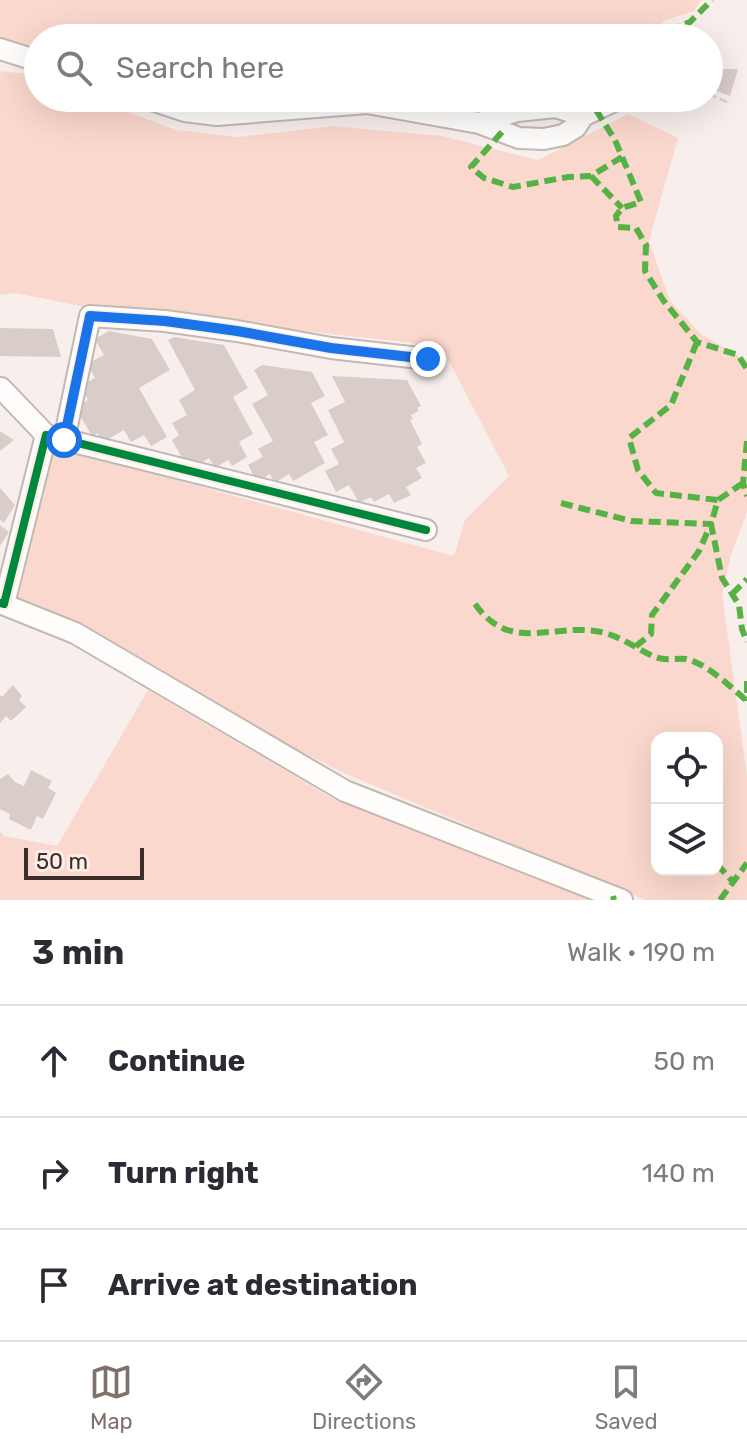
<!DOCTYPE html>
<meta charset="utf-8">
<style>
:root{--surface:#fff;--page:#f2f2f3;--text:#2b2b33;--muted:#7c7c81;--line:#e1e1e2;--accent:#7f726d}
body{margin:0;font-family:Rubik,sans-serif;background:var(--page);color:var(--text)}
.controls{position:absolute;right:24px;bottom:24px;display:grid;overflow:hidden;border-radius:16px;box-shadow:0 8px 32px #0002}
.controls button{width:72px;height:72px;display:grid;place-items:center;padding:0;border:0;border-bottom:2px solid var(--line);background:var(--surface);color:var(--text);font:40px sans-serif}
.scale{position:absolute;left:24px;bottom:20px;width:120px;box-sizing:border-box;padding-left:8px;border:4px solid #3e2e29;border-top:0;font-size:22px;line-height:28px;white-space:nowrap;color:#3e2e29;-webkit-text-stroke:6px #fdede7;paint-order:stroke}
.stop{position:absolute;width:24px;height:24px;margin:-18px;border:6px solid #1a73e8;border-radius:50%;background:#fff}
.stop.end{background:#1a73e8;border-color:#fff;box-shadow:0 2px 8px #0008}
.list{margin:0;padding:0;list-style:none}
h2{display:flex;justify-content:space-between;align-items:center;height:104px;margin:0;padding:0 32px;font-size:34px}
h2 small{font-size:26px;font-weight:400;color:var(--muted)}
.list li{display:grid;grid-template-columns:52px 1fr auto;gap:24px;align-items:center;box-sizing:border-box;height:112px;padding:0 32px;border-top:2px solid var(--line)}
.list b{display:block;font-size:30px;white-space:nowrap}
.list em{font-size:26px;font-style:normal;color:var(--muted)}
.icon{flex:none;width:44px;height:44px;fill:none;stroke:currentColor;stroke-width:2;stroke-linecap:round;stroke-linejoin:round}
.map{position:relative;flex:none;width:747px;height:900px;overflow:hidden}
.search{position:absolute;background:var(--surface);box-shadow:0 8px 32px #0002;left:24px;right:24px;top:24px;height:88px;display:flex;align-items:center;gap:20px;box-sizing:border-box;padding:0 28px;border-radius:44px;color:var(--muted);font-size:30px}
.sheet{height:440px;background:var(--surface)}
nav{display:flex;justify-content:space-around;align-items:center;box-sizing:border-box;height:112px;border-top:2px solid var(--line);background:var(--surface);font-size:22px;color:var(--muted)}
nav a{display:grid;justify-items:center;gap:4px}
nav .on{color:var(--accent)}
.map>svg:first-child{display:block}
</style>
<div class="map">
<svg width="747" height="900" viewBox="0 0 747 900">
<rect width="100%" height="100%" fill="#f8efec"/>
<path fill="#fbd8cd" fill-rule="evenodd" d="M0,0H701L694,11L666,20L645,38H38V51L0,39Z
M0,71L26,74L38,79V98H90L176,130L239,137L333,126L442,136L538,160L628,114L678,138L649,241L670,301L701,334L747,361V512L731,555L722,594L747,776V900H645L346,774L254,728L159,668L79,623L18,600L52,446L454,556L465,520L509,476L441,346L85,307L16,293L0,295ZM657,738H717V870H657Z
M148,690L330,797L595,900H0V831L4,836L57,846Z"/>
<path fill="#d9cdca" d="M709,69H738L730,96L709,88Z
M0,328L53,329L61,357L0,356Z
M109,331L152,339L170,370L139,388L167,437L151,446L144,435L131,442L124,430L103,442L98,433L92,436L75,407L88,400L80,386L95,378L87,364L104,355L95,339Z
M174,337L224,345L248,388L233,397L253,434L239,442L247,457L232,466L228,460L215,468L209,458L195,466L192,459L185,463L172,440L179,435L172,423L187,415L179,400L195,390L168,340Z
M262,365L312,372L325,396L311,403L328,435L314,442L325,463L293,481L289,474L274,483L270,474L257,482L248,465L263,457L258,449L273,441L252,404L268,395L254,370Z
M332,376L407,380L421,406L417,408L419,411L411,415L413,419L410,420L422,444L417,447L426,463L416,468L422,478L406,487L411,495L394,503L389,494L374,502L371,497L359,503L349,485L336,492L325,471L339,464L331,449L344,442L328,410L345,402Z
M0,431L14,440L0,451Z
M0,488L15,505L4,523L0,520Z
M0,525L9,532L0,546Z
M13,685L22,696L19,700L26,707L11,721L6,716L0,723V695L2,697Z
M31,770L52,781L48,788L56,793L43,819L37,816L31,830L9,819L10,814L0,809V779L8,774L15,782L24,786Z"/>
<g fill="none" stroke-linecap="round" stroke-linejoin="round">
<defs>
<path id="minor" d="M0,49L38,61
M146,98L185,111L217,115L367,103L479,123L519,138L544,139L563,135L576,127L583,116L620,98
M479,123L517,111L556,107L583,116
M1,388L46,435
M64,440L90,316L165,321L237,331L331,348L428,359
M0,603L75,633L345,791L622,900
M4,604L46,435L426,530"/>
</defs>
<use href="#minor" stroke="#c3b8b4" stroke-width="24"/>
<path stroke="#d9d6d5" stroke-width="3" stroke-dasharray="8 4" stroke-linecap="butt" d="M709,94L727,102"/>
<use href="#minor" stroke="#fefdfc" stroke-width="20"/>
<path stroke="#57b246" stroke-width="6" stroke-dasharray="12 6" stroke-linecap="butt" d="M652,38L690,22L712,0
M585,98L588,114
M596,110L615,140L641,202L622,208L616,216L618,227L636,228L646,245L645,271L663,300L697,342L738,355L747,369
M502,132L471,167L484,178L513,187L568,177L591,176L622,157
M591,176L622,208
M697,342L671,405L629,438L638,470L656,493L718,500
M747,441L743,483L747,496
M743,483L718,500L711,524L722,578L739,605L742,629L747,642
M561,503L631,521L711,524L699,551L652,615L651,634L635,647
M732,594L747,579
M475,604C512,656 555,620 605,633C623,638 639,650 655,657C665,661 676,658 686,659C706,663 732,688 747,701
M747,681V701
M717,864L734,883
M613,896L614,900
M720,900L747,863"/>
<defs>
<path id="cycleway" d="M64,440L90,316L165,321L237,331L331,348L428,359
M0,603L4,604L46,435L426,530"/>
</defs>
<use href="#cycleway" stroke="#fdede7" stroke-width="13"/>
<use href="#cycleway" stroke="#00873e" stroke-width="8"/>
</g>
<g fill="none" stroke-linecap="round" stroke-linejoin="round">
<path stroke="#1a73e8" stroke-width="10" d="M64,440L90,316L165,321L237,331L331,348L428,359"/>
</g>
</svg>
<div class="controls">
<button><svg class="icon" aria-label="locate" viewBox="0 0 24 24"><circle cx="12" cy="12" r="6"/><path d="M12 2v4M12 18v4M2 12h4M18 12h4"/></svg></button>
<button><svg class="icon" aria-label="layers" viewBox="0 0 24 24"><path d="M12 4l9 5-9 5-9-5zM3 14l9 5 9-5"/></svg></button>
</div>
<div class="scale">50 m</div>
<div class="stop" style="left:64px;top:440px"></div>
<div class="stop end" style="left:428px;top:359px"></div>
<div class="search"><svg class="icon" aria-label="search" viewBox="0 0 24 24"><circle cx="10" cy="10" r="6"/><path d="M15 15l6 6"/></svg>Search here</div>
</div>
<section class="sheet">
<h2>3 min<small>Walk · 190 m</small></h2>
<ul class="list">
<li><svg class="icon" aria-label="ahead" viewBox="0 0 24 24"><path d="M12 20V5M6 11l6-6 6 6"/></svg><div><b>Continue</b></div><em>50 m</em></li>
<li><svg class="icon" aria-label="right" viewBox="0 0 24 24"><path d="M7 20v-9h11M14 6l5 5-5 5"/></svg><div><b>Turn right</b></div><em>140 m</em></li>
<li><svg class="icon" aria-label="arrive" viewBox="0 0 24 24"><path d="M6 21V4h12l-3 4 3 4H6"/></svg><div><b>Arrive at destination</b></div></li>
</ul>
</section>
<nav>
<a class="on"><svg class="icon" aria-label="map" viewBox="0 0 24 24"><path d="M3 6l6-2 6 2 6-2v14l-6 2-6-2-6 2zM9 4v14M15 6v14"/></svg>Map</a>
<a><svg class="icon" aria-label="directions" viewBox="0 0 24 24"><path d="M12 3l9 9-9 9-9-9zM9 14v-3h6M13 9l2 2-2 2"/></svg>Directions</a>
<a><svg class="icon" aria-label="saved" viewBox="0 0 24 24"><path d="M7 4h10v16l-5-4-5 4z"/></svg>Saved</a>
</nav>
